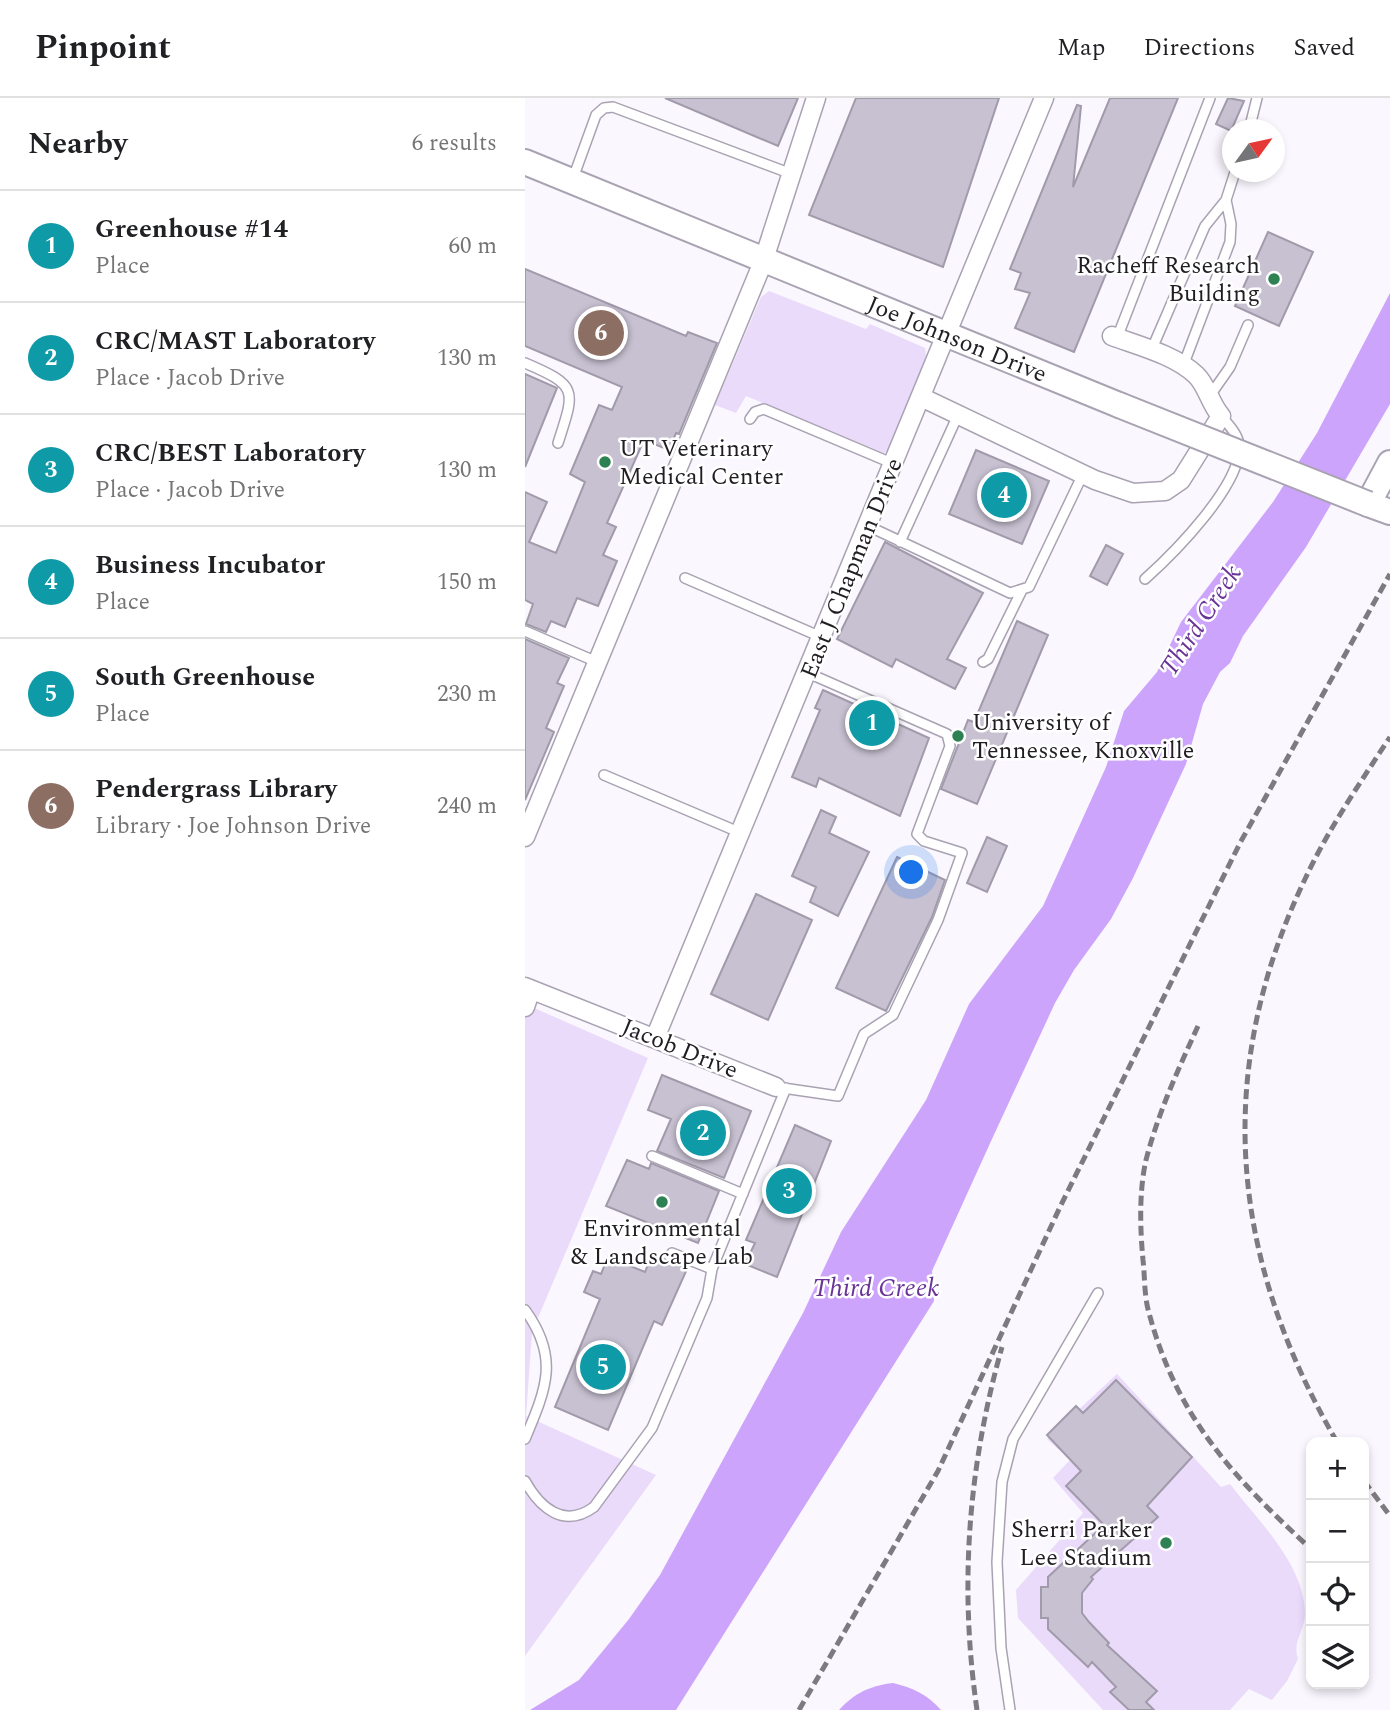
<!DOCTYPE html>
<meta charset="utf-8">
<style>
:root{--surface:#fff;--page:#f2f2f2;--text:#202124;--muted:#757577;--line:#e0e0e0;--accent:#2e8153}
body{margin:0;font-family:Spectral,serif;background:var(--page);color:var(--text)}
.controls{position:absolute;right:21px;bottom:21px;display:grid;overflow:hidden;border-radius:14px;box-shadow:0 4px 10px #0003}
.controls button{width:63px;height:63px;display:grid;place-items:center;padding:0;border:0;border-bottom:2px solid var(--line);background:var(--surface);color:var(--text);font:35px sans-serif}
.compass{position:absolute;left:697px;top:21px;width:63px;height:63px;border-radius:50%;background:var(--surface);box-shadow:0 4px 10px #0003;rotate:57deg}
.you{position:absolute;left:387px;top:775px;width:24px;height:24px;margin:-18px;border:5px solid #fff;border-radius:50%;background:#1a73e8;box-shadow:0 0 0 10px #1a73e833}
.badge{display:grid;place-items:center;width:46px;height:46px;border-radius:50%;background:var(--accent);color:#fff;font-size:23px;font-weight:700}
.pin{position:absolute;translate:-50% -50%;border:4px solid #fff;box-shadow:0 2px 7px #0006}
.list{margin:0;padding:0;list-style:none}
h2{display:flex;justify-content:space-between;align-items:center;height:91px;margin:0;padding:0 28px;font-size:30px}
h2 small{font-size:23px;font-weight:400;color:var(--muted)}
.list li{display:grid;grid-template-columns:46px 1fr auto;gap:21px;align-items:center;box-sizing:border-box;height:112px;padding:0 28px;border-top:2px solid var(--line)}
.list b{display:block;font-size:26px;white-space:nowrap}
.list p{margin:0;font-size:23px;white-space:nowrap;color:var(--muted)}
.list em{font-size:23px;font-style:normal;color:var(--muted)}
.icon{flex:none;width:38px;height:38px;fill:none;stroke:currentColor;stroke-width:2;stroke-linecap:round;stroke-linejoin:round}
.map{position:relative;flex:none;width:865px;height:1612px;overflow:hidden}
header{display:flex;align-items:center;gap:42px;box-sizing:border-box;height:98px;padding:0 35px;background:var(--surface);border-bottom:2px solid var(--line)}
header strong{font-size:33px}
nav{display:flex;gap:38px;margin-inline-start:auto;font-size:24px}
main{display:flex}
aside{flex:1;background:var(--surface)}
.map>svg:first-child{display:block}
</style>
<header>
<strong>Pinpoint</strong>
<nav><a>Map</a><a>Directions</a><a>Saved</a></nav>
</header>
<main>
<aside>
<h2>Nearby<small>6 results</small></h2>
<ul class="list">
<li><span class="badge" style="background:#0f9aa8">1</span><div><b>Greenhouse #14</b><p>Place</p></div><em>60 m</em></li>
<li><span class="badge" style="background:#0f9aa8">2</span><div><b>CRC/MAST Laboratory</b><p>Place · Jacob Drive</p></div><em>130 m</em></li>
<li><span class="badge" style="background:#0f9aa8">3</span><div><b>CRC/BEST Laboratory</b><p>Place · Jacob Drive</p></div><em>130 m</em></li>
<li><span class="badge" style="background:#0f9aa8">4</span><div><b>Business Incubator</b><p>Place</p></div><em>150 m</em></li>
<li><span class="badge" style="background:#0f9aa8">5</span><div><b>South Greenhouse</b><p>Place</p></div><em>230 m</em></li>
<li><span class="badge" style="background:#8d6e63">6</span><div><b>Pendergrass Library</b><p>Library · Joe Johnson Drive</p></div><em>240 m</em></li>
</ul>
</aside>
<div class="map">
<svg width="865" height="1612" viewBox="0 0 865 1612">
<rect width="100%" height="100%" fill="#faf7fe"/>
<path fill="#eadbfb" d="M244,193L341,231L345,226L400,250L401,258L367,350L359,355L221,298L211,315L190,307L236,199Z
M0,906L123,960L7,1234L1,1318L131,1377L0,1558Z
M592,1276L696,1389L705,1386C733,1423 779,1466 780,1515C780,1533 767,1542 773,1561L762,1583L747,1602L724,1591L705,1612H578L493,1520L491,1492L558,1415L528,1380L545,1362L522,1341Z"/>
<path fill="#cda4fb" d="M865,195V306L781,449L718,538L705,565L695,574L678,606L661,666L608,780L586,821L549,872L530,905L467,1041L407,1173L409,1203L151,1612H5L54,1582L104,1521L135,1477L278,1215L316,1134L401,1002L444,906L518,808L581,669L599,613L632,574L656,524L748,404L792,335Z
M368,1585C388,1590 402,1596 416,1612H314C330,1595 344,1588 368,1585Z"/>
<path fill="#c8c1d2" stroke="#a19aaa" stroke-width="2" d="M140,0H273L253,48Z
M331,0H474L418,169L284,117Z
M585,0H653L549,254L490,230L505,195L490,191L496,175L485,171L552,7L556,8L548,89Z
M703,0L719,3L706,33L691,26Z
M743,134L788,154L754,228L710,208Z
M0,171L161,238L163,234L192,245L154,336L151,335L144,352L119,342L82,425L91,429L78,457L92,463L73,508L52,500L40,529L26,523L21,534L1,526L8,506L0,502V394L22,404L4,444L31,455L60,384L45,376L74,307L87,312L97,289L0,248Z
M0,276L32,290L0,369Z
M451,352L524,383L497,446L424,416Z
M360,444L458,495L422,561L441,570L430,591L371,561L367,569L312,541Z
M581,447L598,456L582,487L565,478Z
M492,523L523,537L452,706L416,691L443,622L449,624Z
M0,541L44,560L32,585L39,588L21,630L29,634L0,702Z
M298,592L404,640L375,718L294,680L291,689L267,679L295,612L290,610Z
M296,712L311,719L304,735L344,754L313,818L285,804L291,789L267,778Z
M462,739L482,748L462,794L442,785Z
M372,759L420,782L407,819L361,913L311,890Z
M231,796L287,822L243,922L186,896Z
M137,977L226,1013L199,1080L132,1053L146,1021L123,1012Z
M270,1027L306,1043L252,1179L220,1166L230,1145L221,1142Z
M102,1062L124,1071L126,1065L194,1093L173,1145L81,1108Z
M127,1156L162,1171L137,1227L129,1223L83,1332L30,1309L75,1201L59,1194L68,1173L76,1176L83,1159L120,1174Z
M591,1282L667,1359L622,1408L633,1419L566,1479L568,1481L557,1495V1515L564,1524L584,1545L582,1547L632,1593L621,1604L629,1612H604L585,1594L591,1589L567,1564L563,1569L523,1531V1520H516V1489H523V1479L579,1427L541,1388L556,1373L522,1337L551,1308L558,1315Z"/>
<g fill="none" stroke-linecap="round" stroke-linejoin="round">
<defs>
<path id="lane" d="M724,32L732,0
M47,83L71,17L79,10L88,9L264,75
M592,240L685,0
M626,253L680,128L701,102
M0,265C54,288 50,292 33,345
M658,268L705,144L706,126L701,102L710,74
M684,299L705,269L723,227
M225,321L230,314L239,311L369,366
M343,428L485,495L504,489L558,376
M375,444L433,317
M160,480L296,539
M620,481C648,456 719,385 714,346C712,335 703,326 696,318
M0,533L72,564
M458,564L463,561L496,494
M79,677L216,735
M251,989L313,998L339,936L368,917L413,822L437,755L399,743L392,736L425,648L422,636L283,575
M127,1058L218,1096
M147,1155L187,1171
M0,1212C35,1260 21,1291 0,1341
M0,1383C15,1410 39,1431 69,1409L127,1330L182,1200L187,1171L261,990
M485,1612L476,1550L472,1464L477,1384L488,1341L573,1195"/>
<path id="street" d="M396,299L570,382L608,395L640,393L656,382L696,318C685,306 682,287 671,277C650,257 614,248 587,238
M0,739L238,164L291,0
M0,889L251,989
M0,909L3,900
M130,940L519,0"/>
<g id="secondary">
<path id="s1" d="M0,64L594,307"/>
<path d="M865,365L843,406L865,414"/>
</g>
</defs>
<use href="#lane" stroke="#a9a2b2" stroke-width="12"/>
<use href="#street" stroke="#a9a2b2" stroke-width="21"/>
<use href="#secondary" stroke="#a9a2b2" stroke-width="28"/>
<use href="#lane" stroke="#fff" stroke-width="9"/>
<use href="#street" stroke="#fff" stroke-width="18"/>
<use href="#secondary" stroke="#fff" stroke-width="24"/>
<path stroke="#7d7a80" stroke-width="5" stroke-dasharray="10 5" stroke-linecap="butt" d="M673,928C653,972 633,1015 621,1062C614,1093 615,1130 618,1162C620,1179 619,1198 624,1215C652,1320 709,1380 786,1451
M812,1344C705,1160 687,974 781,779C804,730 835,685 865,639
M839,1383L865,1418
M274,1612L413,1373L535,1109L715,745L865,476
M452,1612C434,1489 443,1369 477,1249"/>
<defs>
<path id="secondary-bridge" d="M594,307L843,406"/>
</defs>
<use href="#secondary-bridge" stroke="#a9a2b2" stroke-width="28" stroke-linecap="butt"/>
<use href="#secondary-bridge" stroke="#fff" stroke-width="24"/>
</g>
<g fill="#2e8153" stroke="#fff" stroke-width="2.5">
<circle cx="749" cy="181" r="7"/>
<circle cx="80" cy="364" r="7"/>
<circle cx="433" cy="638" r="7"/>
<circle cx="137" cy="1104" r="7"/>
<circle cx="641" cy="1445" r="7"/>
</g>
<g text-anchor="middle" stroke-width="5" stroke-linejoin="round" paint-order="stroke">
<g font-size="24" fill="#201d23" stroke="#fff" text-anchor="end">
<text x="735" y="175">Racheff Research<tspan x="735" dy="28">Building</tspan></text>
<text x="94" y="358" text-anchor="start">UT Veterinary<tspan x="94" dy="28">Medical Center</tspan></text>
<text x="447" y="632" text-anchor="start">University of<tspan x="447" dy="28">Tennessee, Knoxville</tspan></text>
<text x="137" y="1138" text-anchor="middle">Environmental<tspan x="137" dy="28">&amp; Landscape Lab</tspan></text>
<text x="627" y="1439">Sherri Parker<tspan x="627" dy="28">Lee Stadium</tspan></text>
</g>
<g font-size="24" fill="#201d23" stroke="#fff">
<text dy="8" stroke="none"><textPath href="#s1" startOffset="467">Joe Johnson Drive</textPath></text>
<text transform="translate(326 470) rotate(-68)" y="8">East J Chapman Drive</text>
<text transform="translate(155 950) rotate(22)" y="8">Jacob Drive</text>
</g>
<g font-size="26" font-style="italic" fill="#693496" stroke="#fff">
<text transform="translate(675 522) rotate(-57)" y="9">Third Creek</text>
<text x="351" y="1198">Third Creek</text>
</g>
</g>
</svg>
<div class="controls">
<button>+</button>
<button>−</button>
<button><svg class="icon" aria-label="locate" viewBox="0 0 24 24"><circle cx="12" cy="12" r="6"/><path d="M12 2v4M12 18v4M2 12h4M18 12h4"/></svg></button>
<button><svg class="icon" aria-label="layers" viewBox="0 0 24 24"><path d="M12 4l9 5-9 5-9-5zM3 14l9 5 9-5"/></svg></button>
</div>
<svg class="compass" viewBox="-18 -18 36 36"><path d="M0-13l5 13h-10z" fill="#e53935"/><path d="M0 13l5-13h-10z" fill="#757577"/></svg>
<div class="you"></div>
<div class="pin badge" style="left:347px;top:625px;background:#0f9aa8">1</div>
<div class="pin badge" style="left:178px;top:1035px;background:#0f9aa8">2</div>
<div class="pin badge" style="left:264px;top:1093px;background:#0f9aa8">3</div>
<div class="pin badge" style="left:479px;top:397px;background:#0f9aa8">4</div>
<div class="pin badge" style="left:78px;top:1269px;background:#0f9aa8">5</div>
<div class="pin badge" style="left:76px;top:235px;background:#8d6e63">6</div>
</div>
</main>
